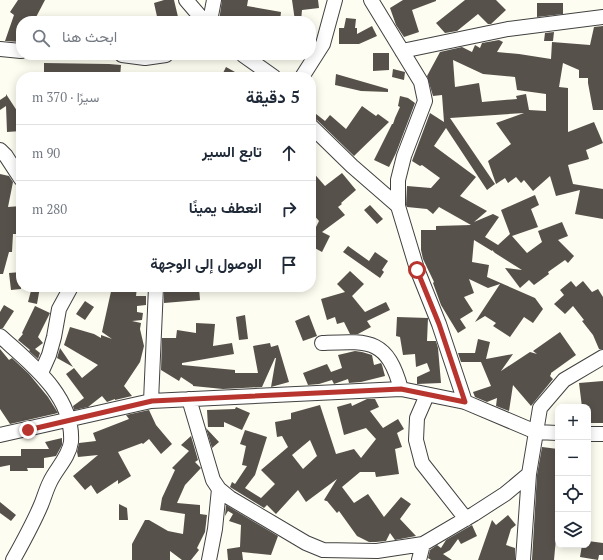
<!DOCTYPE html>
<html lang="ar">
<meta charset="utf-8">
<style>
:root{--surface:#fff;--page:#f2f2f3;--text:#1f2937;--muted:#747a83;--line:#e0e1e3}
body{margin:0;font-family:"PT Serif",Vazirmatn,serif;background:var(--page);color:var(--text);direction:rtl}
.controls{position:absolute;right:12px;bottom:12px;display:grid;overflow:hidden;border-radius:8px;box-shadow:0 2px 10px #0003}
.controls button{width:36px;height:36px;display:grid;place-items:center;padding:0;border:0;border-bottom:1px solid var(--line);background:var(--surface);color:var(--text);font:20px sans-serif}
.stop{position:absolute;width:12px;height:12px;margin:-9px;border:3px solid #b7352e;border-radius:50%;background:#fff}
.stop.end{background:#b7352e;border-color:#fff;box-shadow:0 1px 4px #0008}
.list{margin:0;padding:0;list-style:none}
h2{display:flex;justify-content:space-between;align-items:center;height:52px;margin:0;padding:0 16px;font-size:17px}
h2 small{font-size:13px;font-weight:400;color:var(--muted)}
.list li{display:grid;grid-template-columns:26px 1fr auto;gap:12px;align-items:center;box-sizing:border-box;height:56px;padding:0 16px;border-top:1px solid var(--line)}
.list b{display:block;font-size:15px;white-space:nowrap}
.list em{font-size:13px;font-style:normal;color:var(--muted)}
.icon{flex:none;width:22px;height:22px;fill:none;stroke:currentColor;stroke-width:2;stroke-linecap:round;stroke-linejoin:round}
.map{position:relative;flex:none;width:603px;height:560px;overflow:hidden;direction:ltr}
.search{position:absolute;background:var(--surface);box-shadow:0 2px 10px #0003;left:16px;top:16px;width:300px;height:44px;display:flex;align-items:center;gap:10px;box-sizing:border-box;padding:0 14px;border-radius:16px;color:var(--muted);font-size:15px}
.panel{position:absolute;background:var(--surface);box-shadow:0 2px 10px #0003;left:16px;top:72px;width:300px;height:220px;border-radius:16px;direction:rtl}
.map>svg:first-child{display:block}
</style>
<div class="map">
<svg width="603" height="560" viewBox="0 0 603 560">
<rect width="100%" height="100%" fill="#fefdf1"/>
<path fill="#57514b" fill-rule="evenodd" d="M18,0H45L34,21H21V42L5,41L14,15L10,12Z
M164,0H174L179,21H158L154,3Z
M222,0H248L247,6L281,12L280,21H219Z
M292,0H318L319,8L302,10L301,21H295Z
M403,0H436V1L412,10L419,32L404,37L396,25L390,8Z
M465,0H496L506,10L491,24H488L478,14L457,31L445,33L436,23Z
M537,3H563V14L537,17Z
M346,18L356,19L355,28H357V34L372,26L377,36L359,44H339V28H344Z
M603,26V110H593L588,83V78H579V70L563,63L559,87L568,88V132L594,122L603,143L586,150L589,159L568,165L573,184L603,189V219L575,214L580,190L556,196L550,176L533,191L524,180L521,183L516,177L508,183L505,178L496,184L488,161L511,144L496,123L524,113L450,118L495,184L487,190L446,128L434,146L476,177L460,196L487,211L474,222L493,214L499,217L485,237L498,245L510,234L501,210L535,195L539,205L531,209L538,227L512,236L527,253L542,242L538,231L562,222L568,236L558,240L574,256L568,263L565,260L548,272L549,274L534,285L529,280L520,288L505,268L522,270L495,253L492,250V251L474,240L472,262L489,265L487,277L535,298L543,309L533,323L524,317L510,337L493,326L496,323L485,316L475,322L500,284L488,288L469,279L474,293L464,297L473,311L460,319L466,328L458,333L441,305L433,283L434,282L423,259L421,250V230H436V226L471,225L439,207L433,214L427,209L407,207L406,205L407,186L431,188L440,178L422,165L420,166L412,161L430,113L444,122L442,95L433,96L427,76L440,52L462,47L472,52L475,45L480,48L482,43L499,40L503,42L497,52L519,54L551,59L552,42L590,45L594,27ZM453,60L483,74L515,77L517,90L546,94V111L529,110L526,94L516,96L517,99L482,102L479,83L455,87Z
M554,32L553,41H544L545,33Z
M373,53H389V70L373,71Z
M44,63L109,64L121,65L120,77H104V72H62V77H44Z
M226,67L244,77H221Z
M393,69L405,72L404,80L392,77Z
M336,74L388,89V92L361,91L335,85Z
M6,94L21,117V131L7,132L6,106L0,110V100L6,96Z
M400,96L408,98L415,103L396,153L389,167L374,160L392,124H393L395,118L400,107L398,106Z
M362,106L376,116L378,114L389,122L354,156L317,120L311,118V110L325,121L330,115L346,129Z
M311,170L325,186L342,173L356,190L341,203L342,204L338,207L345,215L322,232L330,236L322,252L311,246V237L319,221L311,212Z
M0,174L9,176L13,182L8,207L21,206V234H13L12,252H9L3,274H0Z
M370,205L383,219L377,224L364,210Z
M348,246L369,261L375,252L388,261L382,270L384,272L380,278L343,252Z
M350,271L364,284L352,296L365,312L386,302L390,310L367,321L371,327L358,334H350L344,322L337,324L335,317L327,320L321,299L345,292L337,284Z
M21,272V289L11,290L9,273Z
M571,281L576,287L583,281L592,292L598,289L603,297V349H599L593,335L582,321L584,320L573,306L565,314L554,304L564,295L560,290Z
M32,287H40L37,304L28,302Z
M112,287H137L136,296H146V305L137,306V312L143,313L142,320L132,321L141,323L140,329L144,346L140,362L124,386L132,396L115,400V399L107,402L102,396L88,407L74,410L73,406L84,398L66,374L74,368L82,378L98,365L64,345L70,327L94,334L101,338V335L112,339L102,332Z
M164,287H199L200,300L164,303Z
M85,301L94,307L85,320L76,314Z
M4,305L14,311L3,328H0V312Z
M35,306L50,313L38,337L43,343L35,349L40,353L38,359L29,351L30,350L18,340L23,334L22,333Z
M245,315L248,339L239,340L236,317Z
M309,315L317,336L303,341L295,321Z
M397,317L428,318L427,341H436L438,348L441,383L417,384V377L430,371L427,363L416,367L415,354L403,355L400,337L396,336Z
M196,323L215,324L213,346L232,343L234,354L182,363V365L235,370V373H258L253,346L270,343L271,347L278,345L289,382L271,387L276,358H275L262,387L223,389L193,386V385L181,377L179,381L161,370L162,338H176L177,330L196,333Z
M560,332L576,355L551,373V374L550,376L553,379L531,406L513,385L509,411L496,406L497,398L487,402L475,397L473,392L491,386L481,362H461L458,353H475L478,339L490,342L486,359L513,354L501,371L530,352L537,354L533,351Z
M60,348L73,367L57,358Z
M0,349L9,360L12,358L29,374L48,397L58,413L10,424L0,409Z
M355,351L362,352L372,355L374,365L381,363L382,365L385,376L361,382L349,383L348,379L334,384L332,380L319,384L308,385L303,373L327,364L331,372L342,368L338,355Z
M603,381V423H588V407H582L579,383Z
M367,399H375L379,407L370,411L383,428L398,419L404,429L397,433L402,447L395,449L399,474L376,477L375,472H360L342,487L354,503L368,494L384,517L401,497L411,504L400,519L416,536L395,540L390,533L386,541L376,542H369L357,536L339,511L337,513L327,501H326L324,500L337,479L306,502L298,490L276,514L267,505L264,508L230,487L232,482L235,484L247,466L242,465L246,446L240,444L245,430L267,437L255,475L245,488L261,498L275,484L261,470L288,447L282,436L277,437L275,422L291,419V413L320,405L336,454L354,449L361,458L376,439L366,428L344,435L337,407L351,403L352,406ZM310,440L317,456L303,469L292,455Z
M236,407L250,413L242,430L224,422V427H208L207,410L235,409Z
M149,410L156,425L172,444L161,454L149,439L143,444L142,443L118,452L131,476L118,484V480L97,494L91,485L85,490L73,476L98,455L78,457L77,452L79,443L96,441L93,433L129,419L126,415Z
M206,428L219,442L212,448Z
M191,436L198,460L195,462L201,468L185,485L177,503L200,505V514L207,515L205,532L197,548L199,550L191,560H182L170,551V560H132V544L145,520H149L168,531L183,534L185,514L160,510L162,498L175,470L172,468L189,451L181,445Z
M62,438V445L56,456L44,458V468H27L28,471H10V465L0,467V456H21V449H49L45,442Z
M542,447L558,449V520L555,538H556L554,560H532L537,475Z
M0,502L16,515L11,521L0,513Z
M119,504L127,508L128,520H119Z
M226,505L278,536L271,555L242,552L243,560H228L227,549L240,547L241,525L229,521L233,514L228,511L225,516Z
M508,515L516,525L511,529L506,545L515,548V560H478L492,520L496,525Z
M472,525L477,536L461,544L458,539L450,550L443,554L452,560H431L428,558L430,550L437,545L441,548L446,540Z
M588,541L603,543V555H599L598,560L580,557L582,545H588Z"/>
<g fill="none" stroke-linecap="round" stroke-linejoin="round">
<defs>
<path id="minor" d="M186,0L204,21
M371,0L421,82L425,101L404,156L398,180V206L417,269L439,324L465,402
M210,21L214,0
M0,49L21,51
M402,51L508,29L603,17
M122,55L145,58L166,55
M243,55L274,77
M302,77L323,44L335,0
M311,126L352,166L398,206
M0,150L6,156L21,179
M0,336C30,363 74,396 71,442C69,457 56,469 50,482C46,490 44,498 41,505C33,524 23,542 13,560
M322,343C369,341 387,338 401,389
M41,373L49,355L54,337L59,309L71,287
M427,395L417,418L416,440L422,463L466,519
M189,399L213,480L219,489L230,498L306,543L323,550L377,551L423,544L474,514L505,494L529,474
M151,401L156,287
M588,434H603
M0,435L151,401L401,389L465,402L536,432L558,433
M209,560L215,529L219,489
M419,560L423,544
M523,560L529,474L540,408L564,380L603,357"/>
</defs>
<use href="#minor" stroke="#414141" stroke-width="16"/>
<use href="#minor" stroke="#fff" stroke-width="14"/>
</g>
<g fill="none" stroke-linecap="round" stroke-linejoin="round">
<path stroke="#b7352e" stroke-width="5" d="M28,430L152,401L401,389L465,402L439,324L417,270"/>
</g>
</svg>
<div class="controls">
<button>+</button>
<button>−</button>
<button><svg class="icon" aria-label="locate" viewBox="0 0 24 24"><circle cx="12" cy="12" r="6"/><path d="M12 2v4M12 18v4M2 12h4M18 12h4"/></svg></button>
<button><svg class="icon" aria-label="layers" viewBox="0 0 24 24"><path d="M12 4l9 5-9 5-9-5zM3 14l9 5 9-5"/></svg></button>
</div>
<div class="stop" style="left:417px;top:270px"></div>
<div class="stop end" style="left:28px;top:430px"></div>
<div class="search"><svg class="icon" aria-label="search" viewBox="0 0 24 24"><circle cx="10" cy="10" r="6"/><path d="M15 15l6 6"/></svg>ابحث هنا</div>
<section class="panel">
<h2>5 دقيقة<small>سيرًا · 370 m</small></h2>
<ul class="list">
<li><svg class="icon" aria-label="ahead" viewBox="0 0 24 24"><path d="M12 20V5M6 11l6-6 6 6"/></svg><div><b>تابع السير</b></div><em>90 m</em></li>
<li><svg class="icon" aria-label="right" viewBox="0 0 24 24"><path d="M7 20v-9h11M14 6l5 5-5 5"/></svg><div><b>انعطف يمينًا</b></div><em>280 m</em></li>
<li><svg class="icon" aria-label="arrive" viewBox="0 0 24 24"><path d="M6 21V4h12l-3 4 3 4H6"/></svg><div><b>الوصول إلى الوجهة</b></div></li>
</ul>
</section>
</div>
